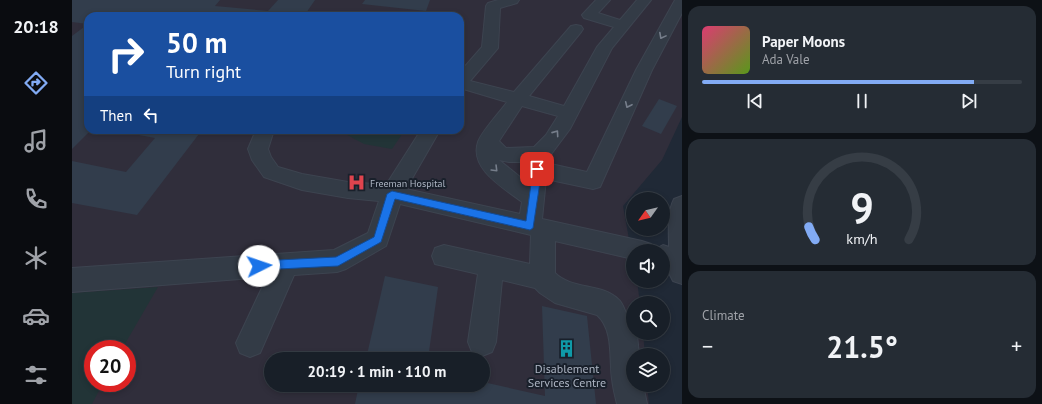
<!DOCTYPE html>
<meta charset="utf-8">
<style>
:root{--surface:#181f28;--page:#252c34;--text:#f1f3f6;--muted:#9fa2a8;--line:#363d45;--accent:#82abf4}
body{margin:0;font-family:"PT Sans",sans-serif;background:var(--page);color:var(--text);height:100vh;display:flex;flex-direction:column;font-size:15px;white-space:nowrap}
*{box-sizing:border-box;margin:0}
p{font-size:13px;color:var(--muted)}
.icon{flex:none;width:22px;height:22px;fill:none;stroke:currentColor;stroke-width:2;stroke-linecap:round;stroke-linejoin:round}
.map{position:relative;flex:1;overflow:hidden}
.sheet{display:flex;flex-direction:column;gap:6px;padding:6px;background:#0d1116;width:360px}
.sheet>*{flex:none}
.guide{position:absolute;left:12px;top:12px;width:380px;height:122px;border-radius:12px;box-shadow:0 2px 6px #0003,0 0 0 1px var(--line);background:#1a4fa0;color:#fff;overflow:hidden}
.needle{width:26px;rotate:236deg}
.controls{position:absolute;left:554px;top:192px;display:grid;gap:8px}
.controls a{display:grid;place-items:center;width:44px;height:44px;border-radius:50%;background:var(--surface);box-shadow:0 2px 6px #0003,0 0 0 1px var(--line);font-size:20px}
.speed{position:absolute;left:12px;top:340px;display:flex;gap:8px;font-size:20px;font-weight:700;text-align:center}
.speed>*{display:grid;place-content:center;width:52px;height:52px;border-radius:50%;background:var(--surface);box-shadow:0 2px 6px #0003,0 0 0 1px var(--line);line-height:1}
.speed .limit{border:6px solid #d22;background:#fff;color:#111}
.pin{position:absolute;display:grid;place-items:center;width:34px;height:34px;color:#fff;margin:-17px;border-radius:8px;box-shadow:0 2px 6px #0006}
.me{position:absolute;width:44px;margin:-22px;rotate:86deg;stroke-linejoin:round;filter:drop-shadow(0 0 3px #0008)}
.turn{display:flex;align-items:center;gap:14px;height:84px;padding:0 16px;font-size:18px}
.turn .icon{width:52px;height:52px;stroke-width:2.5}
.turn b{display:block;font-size:28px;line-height:34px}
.then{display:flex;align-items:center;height:38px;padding:0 16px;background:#0003;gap:8px;font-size:15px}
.big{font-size:30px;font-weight:700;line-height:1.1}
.sheet .widget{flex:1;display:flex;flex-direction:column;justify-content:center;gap:6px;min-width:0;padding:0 14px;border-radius:12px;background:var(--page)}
.sheet .dial{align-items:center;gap:0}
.dial svg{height:104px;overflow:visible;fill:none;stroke:var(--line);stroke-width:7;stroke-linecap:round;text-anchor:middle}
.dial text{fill:var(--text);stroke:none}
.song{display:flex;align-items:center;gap:12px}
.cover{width:48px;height:48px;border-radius:6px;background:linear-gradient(135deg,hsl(340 70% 55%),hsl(90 70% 35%))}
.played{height:4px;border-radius:2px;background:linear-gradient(90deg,var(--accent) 85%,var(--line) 85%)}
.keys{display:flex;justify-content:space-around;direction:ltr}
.heat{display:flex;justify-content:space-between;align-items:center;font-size:22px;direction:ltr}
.trip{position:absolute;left:192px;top:352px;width:226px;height:40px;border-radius:20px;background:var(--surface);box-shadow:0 2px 6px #0003,0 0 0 1px var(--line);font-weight:700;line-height:40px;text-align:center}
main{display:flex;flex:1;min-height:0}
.tab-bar{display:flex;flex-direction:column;width:72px;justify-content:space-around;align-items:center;background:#0a0c10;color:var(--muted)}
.tab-bar .icon{width:28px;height:28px}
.tab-bar .current{color:var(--accent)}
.tab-bar b{font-size:18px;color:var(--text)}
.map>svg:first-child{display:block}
.medical{fill:#302e3b;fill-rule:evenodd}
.green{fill:#223437}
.building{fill:#323d4c}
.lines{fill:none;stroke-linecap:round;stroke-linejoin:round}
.minor-casing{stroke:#3d4450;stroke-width:2}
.minor{fill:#333b46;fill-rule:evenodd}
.oneway{stroke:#767e8b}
.route{fill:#1a73e8;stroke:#114b97}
.labels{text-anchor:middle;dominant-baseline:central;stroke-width:4;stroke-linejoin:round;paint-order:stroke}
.poi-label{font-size:10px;fill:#adb5c3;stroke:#19202b;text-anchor:start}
.near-poi-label{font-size:12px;fill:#adb5c3;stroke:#19202b}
</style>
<main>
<nav class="tab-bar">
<b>20:18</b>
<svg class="icon current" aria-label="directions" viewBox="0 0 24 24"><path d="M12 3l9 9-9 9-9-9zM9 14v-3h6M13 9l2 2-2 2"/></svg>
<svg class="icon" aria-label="music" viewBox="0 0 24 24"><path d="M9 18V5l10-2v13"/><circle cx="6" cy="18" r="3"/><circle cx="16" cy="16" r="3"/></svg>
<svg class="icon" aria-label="phone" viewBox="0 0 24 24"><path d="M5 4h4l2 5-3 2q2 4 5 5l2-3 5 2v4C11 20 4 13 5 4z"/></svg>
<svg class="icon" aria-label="climate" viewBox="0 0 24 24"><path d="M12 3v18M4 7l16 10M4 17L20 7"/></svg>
<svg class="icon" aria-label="car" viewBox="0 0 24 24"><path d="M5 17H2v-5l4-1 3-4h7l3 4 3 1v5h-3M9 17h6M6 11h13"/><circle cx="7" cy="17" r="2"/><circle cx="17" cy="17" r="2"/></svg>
<svg class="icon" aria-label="filters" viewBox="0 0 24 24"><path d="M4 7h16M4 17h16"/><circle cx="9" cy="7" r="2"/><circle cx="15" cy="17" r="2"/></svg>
</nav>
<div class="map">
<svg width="610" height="404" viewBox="0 0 610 404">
<rect width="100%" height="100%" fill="#202936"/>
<path class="medical" d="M0,0H610V117L590,160L551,206L561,261V281H565L568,303H561V333H571L573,355H561V385H575L577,404H0ZM16,16H388V130H16ZM21,349H55V383H21ZM199,359H411V385H199Z"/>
<g class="green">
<path d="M266,130H333L320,149L292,144Z"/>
<path d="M86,287L50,349H21V383H31L20,404H0V293Z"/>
</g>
<g class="building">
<path d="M0,0H148L143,6L196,11L206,0H243L232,16H16V24L0,22Z"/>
<path d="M293,0H358L354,11L290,4Z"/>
<path d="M16,24V130H19L0,149V36Z"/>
<path d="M587,99L605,106L589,134L570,126Z"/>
<path d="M40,130H130L65,215L0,203V161L54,172L83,138Z"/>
<path d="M142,130H176L172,135Z"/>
<path d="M313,276L366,287L356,359H294Z"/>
<path d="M470,306L515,316L524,404H283L287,385H411V382L473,396Z"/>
</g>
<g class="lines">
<defs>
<path id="minor" d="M426,0H447L445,3L428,8L426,48L398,81L442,92L499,26L504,25L509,26L511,29L509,32L457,96L492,106L525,47L542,27L512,18L510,15L524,0H538L526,13L548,20L565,0H579L540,48L498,129L480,153L473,158L455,162H437L427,160L453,181L455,169L458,164L465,161L515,172L564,70L603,0H610V13L580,70L528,187L521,189L474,179L470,219L570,241L579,244L582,250L591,245L597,247C597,231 595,213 602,199L610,196V284L601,281L597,273V268L591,267V251H561V259L483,241V273C500,290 530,283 546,299C550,302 552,308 554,313C558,320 561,325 561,333H564L565,335L567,355H561V385H571L575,404H545C543,396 541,388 540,379C537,358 542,330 525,315L483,303L468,293L463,288L430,280L424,342L420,352L410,356L400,352L396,342L406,274L363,264L360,256L363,248L372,245L458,264L459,235L328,204L314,246L274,269L265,272L222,275L188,353L178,357L168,353L164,343L195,277L0,292V268L262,250L296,233L307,201L276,198L230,190L192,177L180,160L176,149L184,130H202L196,149L199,157L206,167L230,174L276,182L314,185L349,130H368L334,189L448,214L450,202C432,188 397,169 406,142C410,131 428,112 435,102L388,88V72L410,47L414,6L416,3ZM450,106L486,116L474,135L462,147L434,148L427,141Z"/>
</defs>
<use href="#minor" class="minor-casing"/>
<use href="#minor" class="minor"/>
</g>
<defs><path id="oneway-chevron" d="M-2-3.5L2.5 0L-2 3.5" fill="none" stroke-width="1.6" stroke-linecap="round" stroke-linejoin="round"/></defs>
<g class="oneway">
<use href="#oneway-chevron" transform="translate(590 36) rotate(118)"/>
<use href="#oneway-chevron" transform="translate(556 105) rotate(115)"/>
<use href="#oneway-chevron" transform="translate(484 133) rotate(-55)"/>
<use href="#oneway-chevron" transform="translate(423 169) rotate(45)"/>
</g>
<path class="route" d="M465,165L470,169L461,228L458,230L323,199L309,242L266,266L187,270L183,269L182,266L183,263L187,261L264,257L302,237L315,194L320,191L454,221L461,169Z"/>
<defs>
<symbol id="hospital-bare" viewBox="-9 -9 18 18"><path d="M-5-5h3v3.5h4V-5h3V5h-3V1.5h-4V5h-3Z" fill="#e0444e" stroke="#19202b" stroke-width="2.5" paint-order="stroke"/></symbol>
<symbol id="building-bare" viewBox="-9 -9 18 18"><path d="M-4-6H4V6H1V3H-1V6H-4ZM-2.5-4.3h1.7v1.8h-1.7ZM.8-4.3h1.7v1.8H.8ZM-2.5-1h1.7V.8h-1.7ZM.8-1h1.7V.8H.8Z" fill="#0f9aa8" stroke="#19202b" stroke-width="2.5" paint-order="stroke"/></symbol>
</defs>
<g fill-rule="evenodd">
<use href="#hospital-bare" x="272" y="170" width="25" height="25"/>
<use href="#building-bare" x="482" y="336" width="25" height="25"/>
</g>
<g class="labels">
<g class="poi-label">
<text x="298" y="183">Freeman Hospital</text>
</g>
<g class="near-poi-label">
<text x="495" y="368">Disablement<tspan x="495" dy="14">Services Centre</tspan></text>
</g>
</g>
</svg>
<div class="controls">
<a><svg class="needle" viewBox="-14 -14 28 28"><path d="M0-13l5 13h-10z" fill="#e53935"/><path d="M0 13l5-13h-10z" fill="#9fa2a8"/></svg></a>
<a><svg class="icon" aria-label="sound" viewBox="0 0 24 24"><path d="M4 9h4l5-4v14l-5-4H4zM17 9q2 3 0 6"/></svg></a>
<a><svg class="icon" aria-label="search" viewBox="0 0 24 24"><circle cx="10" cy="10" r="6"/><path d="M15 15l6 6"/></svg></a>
<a><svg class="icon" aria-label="layers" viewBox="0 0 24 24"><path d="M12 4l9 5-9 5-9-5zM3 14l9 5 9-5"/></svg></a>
</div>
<div class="speed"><div class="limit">20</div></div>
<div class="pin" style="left:465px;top:169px;background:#d93025"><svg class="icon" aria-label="arrive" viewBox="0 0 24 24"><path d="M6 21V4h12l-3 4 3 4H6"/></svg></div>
<svg class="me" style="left:187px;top:266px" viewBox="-20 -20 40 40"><circle r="19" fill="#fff"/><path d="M0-13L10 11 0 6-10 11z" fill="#1a73e8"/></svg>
<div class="trip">20:19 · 1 min · 110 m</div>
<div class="guide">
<div class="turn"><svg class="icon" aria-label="right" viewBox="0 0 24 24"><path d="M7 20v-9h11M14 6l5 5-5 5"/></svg><div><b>50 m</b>Turn right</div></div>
<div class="then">Then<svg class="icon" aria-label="left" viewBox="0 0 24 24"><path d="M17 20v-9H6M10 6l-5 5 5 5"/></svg></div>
</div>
</div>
<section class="sheet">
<div class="widget">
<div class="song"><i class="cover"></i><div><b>Paper Moons</b><p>Ada Vale</p></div></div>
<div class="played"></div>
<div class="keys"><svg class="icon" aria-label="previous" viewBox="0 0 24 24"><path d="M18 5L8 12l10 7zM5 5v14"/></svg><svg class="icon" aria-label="pause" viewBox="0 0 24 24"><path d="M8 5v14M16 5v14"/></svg><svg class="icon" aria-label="next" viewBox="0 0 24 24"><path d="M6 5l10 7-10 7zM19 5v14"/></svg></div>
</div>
<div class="widget dial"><svg viewBox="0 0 100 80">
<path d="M14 69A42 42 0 1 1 86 69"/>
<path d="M14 69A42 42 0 0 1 9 59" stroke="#82abf4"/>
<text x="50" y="56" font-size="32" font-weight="700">9</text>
<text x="50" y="72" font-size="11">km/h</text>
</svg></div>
<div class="widget"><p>Climate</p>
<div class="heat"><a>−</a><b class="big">21.5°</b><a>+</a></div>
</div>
</section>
</main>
